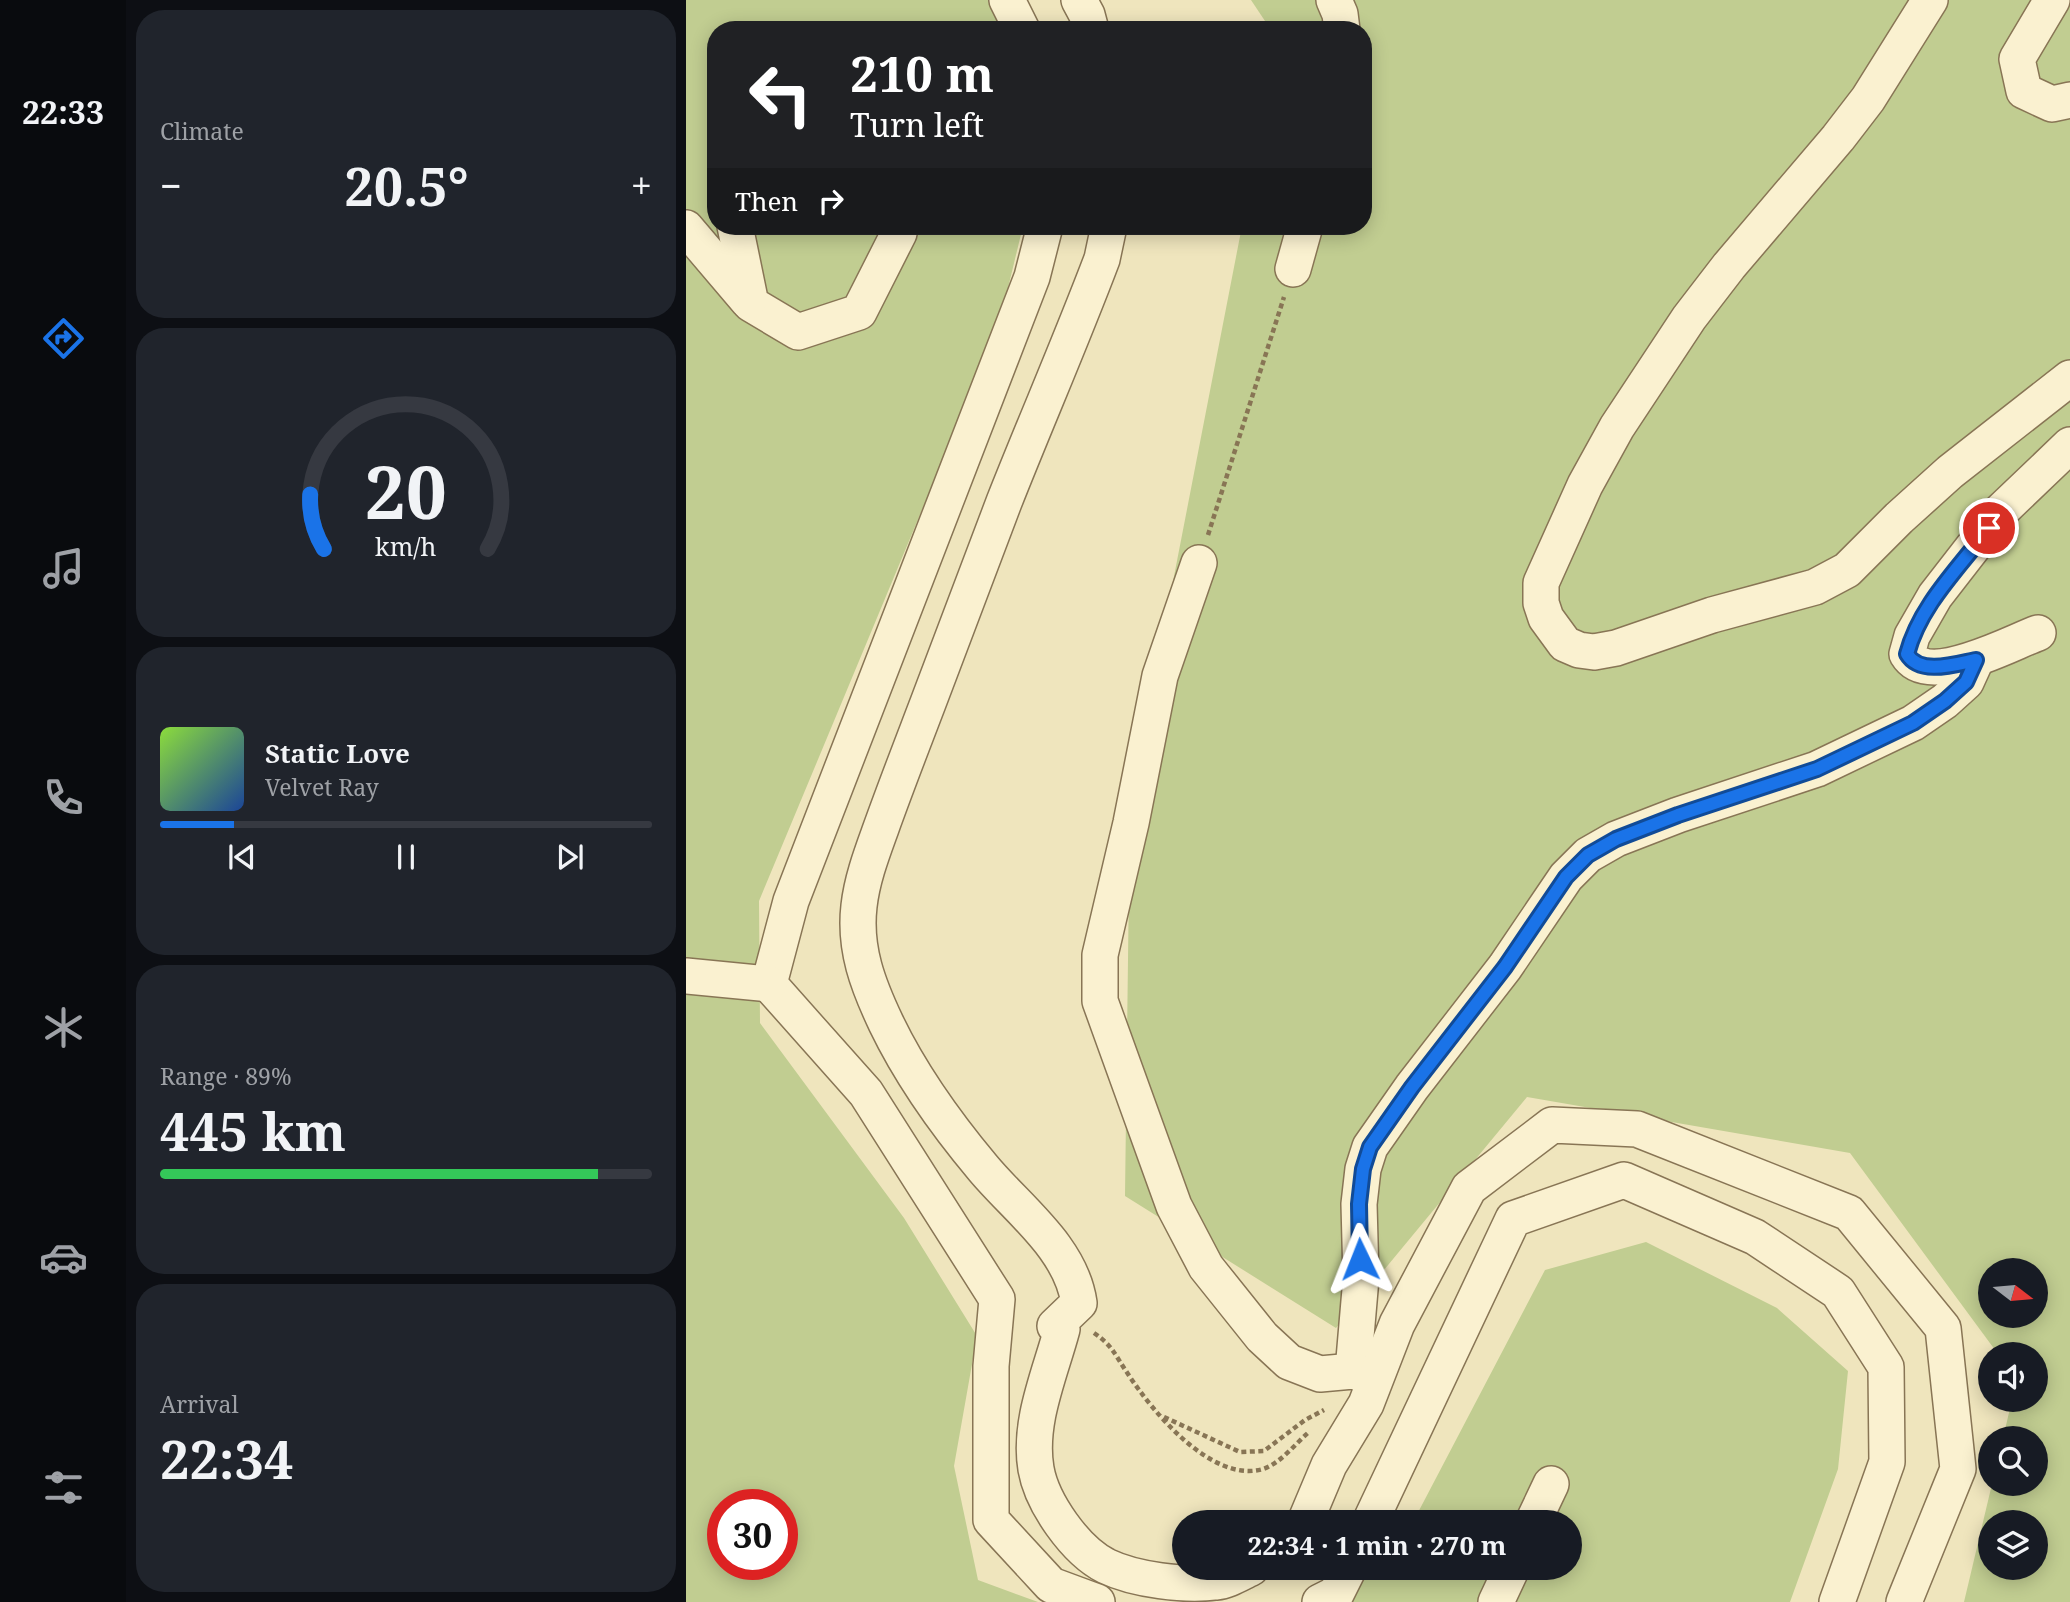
<!DOCTYPE html>
<meta charset="utf-8">
<style>
:root{--surface:#171b24;--page:#20242c;--text:#f1f3f6;--muted:#9ea1a6;--line:#363941;--accent:#1a73e8}
body{margin:0;font-family:"Noto Serif",serif;background:var(--page);color:var(--text);height:100vh;display:flex;flex-direction:column;font-size:26px;white-space:nowrap}
*{box-sizing:border-box;margin:0}
p{font-size:23px;color:var(--muted)}
.icon{flex:none;width:38px;height:38px;fill:none;stroke:currentColor;stroke-width:2;stroke-linecap:round;stroke-linejoin:round}
.map{position:relative;flex:1;overflow:hidden}
.side{display:flex;flex-direction:column;gap:10px;padding:10px;background:#0d0f14;width:560px}
.side>*{flex:none}
.guide{position:absolute;left:21px;top:21px;width:665px;height:214px;border-radius:28px;box-shadow:0 4px 18px #0003;background:#202124;color:#fff;overflow:hidden}
.needle{width:46px;rotate:106deg}
.tools{position:absolute;left:1292px;top:1258px;display:grid;gap:14px}
.tools a{display:grid;place-items:center;width:70px;height:70px;border-radius:50%;background:var(--surface);box-shadow:0 4px 18px #0003;font-size:35px}
.speed{position:absolute;left:21px;top:1489px;display:flex;gap:14px;font-size:35px;font-weight:700;text-align:center}
.speed>*{display:grid;place-content:center;width:91px;height:91px;border-radius:50%;background:var(--surface);box-shadow:0 4px 18px #0003;line-height:1}
.speed .limit{border:10px solid #d22;background:#fff;color:#111}
.pin{position:absolute;display:grid;place-items:center;width:60px;height:60px;color:#fff;margin:-30px;border:4px solid #fff;border-radius:50%;box-shadow:0 2px 7px #0007}
.me{position:absolute;width:77px;margin:-38px;rotate:358deg;stroke-linejoin:round;filter:drop-shadow(0 0 5px #0008)}
.turn{display:flex;align-items:center;gap:24px;height:147px;padding:0 28px;font-size:32px}
.turn .icon{width:91px;height:91px;stroke-width:2.5}
.turn b{display:block;font-size:49px;line-height:60px}
.then{display:flex;align-items:center;height:66px;padding:0 28px;background:#0003;gap:14px;font-size:26px}
.big{font-size:52px;font-weight:700;line-height:1.1}
.side .tile{flex:1;display:flex;flex-direction:column;justify-content:center;gap:10px;min-width:0;padding:0 24px;border-radius:28px;background:var(--page)}
.side .dial{align-items:center;gap:0}
.dial svg{height:182px;overflow:visible;fill:none;stroke:var(--line);stroke-width:7;stroke-linecap:round;text-anchor:middle}
.dial text{fill:var(--text);stroke:none}
.song{display:flex;align-items:center;gap:21px}
.cover{width:84px;height:84px;border-radius:10px;background:linear-gradient(135deg,hsl(90 70% 55%),hsl(220 70% 35%))}
.played{height:7px;border-radius:4px;background:linear-gradient(90deg,var(--accent) 15%,var(--line) 15%)}
.keys{display:flex;justify-content:space-around;direction:ltr}
.heat{display:flex;justify-content:space-between;align-items:center;font-size:38px;direction:ltr}
.charge{height:10px;border-radius:5px;background:linear-gradient(90deg,#34c759 89%,var(--line) 0)}
.trip{position:absolute;left:486px;top:1510px;width:410px;height:70px;border-radius:35px;background:var(--surface);box-shadow:0 4px 18px #0003;font-weight:700;line-height:70px;text-align:center}
main{display:flex;flex:1;min-height:0}
.menu{display:flex;flex-direction:column;width:126px;justify-content:space-around;align-items:center;background:#090b0e;color:var(--muted)}
.menu .icon{width:49px;height:49px}
.menu .selected{color:var(--accent)}
.menu b{font-size:32px;color:var(--text)}
.map>svg:first-child{display:block}
.green{fill:#c1cd91;fill-rule:evenodd}
.lines{fill:none;stroke-linecap:round;stroke-linejoin:round}
.street-casing{stroke:#887555;stroke-width:38}
.path{stroke:#887555;stroke-width:4.5;stroke-dasharray:5 3.5;stroke-linecap:butt}
.street{stroke:#faf1d0;stroke-width:35}
.route-casing{stroke:#114b97;stroke-width:18}
.route{stroke:#1a73e8;stroke-width:12}
</style>
<main>
<nav class="menu">
<b>22:33</b>
<svg class="icon selected" aria-label="directions" viewBox="0 0 24 24"><path d="M12 3l9 9-9 9-9-9zM9 14v-3h6M13 9l2 2-2 2"/></svg>
<svg class="icon" aria-label="music" viewBox="0 0 24 24"><path d="M9 18V5l10-2v13"/><circle cx="6" cy="18" r="3"/><circle cx="16" cy="16" r="3"/></svg>
<svg class="icon" aria-label="phone" viewBox="0 0 24 24"><path d="M5 4h4l2 5-3 2q2 4 5 5l2-3 5 2v4C11 20 4 13 5 4z"/></svg>
<svg class="icon" aria-label="climate" viewBox="0 0 24 24"><path d="M12 3v18M4 7l16 10M4 17L20 7"/></svg>
<svg class="icon" aria-label="car" viewBox="0 0 24 24"><path d="M5 17H2v-5l4-1 3-4h7l3 4 3 1v5h-3M9 17h6M6 11h13"/><circle cx="7" cy="17" r="2"/><circle cx="17" cy="17" r="2"/></svg>
<svg class="icon" aria-label="filters" viewBox="0 0 24 24"><path d="M4 7h16M4 17h16"/><circle cx="9" cy="7" r="2"/><circle cx="15" cy="17" r="2"/></svg>
</nav>
<section class="side">
<div class="tile"><p>Climate</p>
<div class="heat"><a>−</a><b class="big">20.5°</b><a>+</a></div>
</div>
<div class="tile dial"><svg viewBox="0 0 100 80">
<path d="M14 69A42 42 0 1 1 86 69"/>
<path d="M14 69A42 42 0 0 1 8 45" stroke="#1a73e8"/>
<text x="50" y="56" font-size="32" font-weight="700">20</text>
<text x="50" y="72" font-size="11">km/h</text>
</svg></div>
<div class="tile">
<div class="song"><i class="cover"></i><div><b>Static Love</b><p>Velvet Ray</p></div></div>
<div class="played"></div>
<div class="keys"><svg class="icon" aria-label="previous" viewBox="0 0 24 24"><path d="M18 5L8 12l10 7zM5 5v14"/></svg><svg class="icon" aria-label="pause" viewBox="0 0 24 24"><path d="M8 5v14M16 5v14"/></svg><svg class="icon" aria-label="next" viewBox="0 0 24 24"><path d="M6 5l10 7-10 7zM19 5v14"/></svg></div>
</div>
<div class="tile"><p>Range · 89%</p><b class="big">445 km</b><div class="charge"></div></div>
<div class="tile"><p>Arrival</p><b class="big">22:34</b></div>
</section>
<div class="map">
<svg width="1384" height="1602" viewBox="0 0 1384 1602">
<rect width="100%" height="100%" fill="#efe5bd"/>
<g class="green">
<path d="M0,0H329L343,30H30V226H337L313,325L73,901L74,1023L218,1218L291,1336L268,1466L292,1580L352,1602H0ZM37,1505H96V1564H37Z"/>
<path d="M565,0H1384V1602H1278L1306,1484H1349V1438H1317L1326,1400H1349V1354H1312L1164,1153L841,1097L650,1328L439,1196L444,803L556,226H677V30H585ZM1304,1270H1349V1316H1304ZM1304,1522H1349V1568H1304Z"/>
<path d="M960,1242L1091,1308L1162,1371L1152,1469L1104,1602H655L687,1568H884V1522H727L859,1270Z"/>
</g>
<g class="lines">
<defs>
<g id="street">
<path d="M321,0L336,30"/>
<path d="M393,0L401,15L405,30"/>
<path d="M648,0L654,14L656,30"/>
<path d="M1244,0L1182,99L1152,138L1043,266L1003,318L931,427L899,485L855,583V603L860,618L879,644L893,650L908,652L930,648L1026,615L1129,587L1161,570L1213,518L1264,472L1384,378"/>
<path d="M1366,0L1331,59L1338,91L1366,104L1384,100"/>
<path d="M49,226L65,304L112,332L173,312L213,233L214,226"/>
<path d="M359,226L346,277L105,901L83,984L180,1093L311,1299L305,1366V1520L365,1585L411,1602"/>
<path d="M423,226L416,259C385,341 350,421 318,502C292,569 267,636 242,703C226,745 210,786 195,828C186,853 176,879 173,906C168,949 182,985 200,1023C224,1073 261,1125 297,1168C331,1209 385,1247 393,1303L369,1326L376,1329C364,1374 342,1422 350,1469C356,1503 389,1550 420,1566C449,1580 499,1586 530,1582C542,1581 554,1573 565,1568"/>
<path d="M0,228L62,301"/>
<path d="M607,269L619,226"/>
<path d="M513,563L474,676L445,823L414,955V1001L488,1206L520,1267L576,1337L603,1362L634,1374L667,1371L689,1378"/>
<path d="M1352,633C1324,643 1242,689 1221,654L1226,636L1249,596L1315,511L1384,445"/>
<path d="M0,976L83,984"/>
<path d="M667,1371L675,1278L673,1204L677,1169L684,1147L726,1087L819,967L880,877L902,855L930,839L992,815L1131,769L1227,723L1259,701L1280,682L1290,660"/>
<path d="M619,1522L643,1465L680,1404L711,1324L783,1188L866,1125L951,1129L1163,1213L1257,1328L1272,1469L1218,1602"/>
<path d="M684,1522L827,1219L938,1180L1069,1237L1152,1292L1200,1367L1201,1462L1151,1602"/>
<path d="M847,1522L865,1484"/>
<path d="M634,1602L650,1594L663,1568"/>
<path d="M810,1602L826,1568"/>
</g>
</defs>
<use href="#street" class="street-casing"/>
<g class="path">
<path d="M522,535L598,297"/>
<path d="M408,1333C427,1346 429,1355 442,1374C466,1411 526,1484 577,1469C595,1463 609,1444 623,1432"/>
<path d="M478,1417L554,1452L578,1451L619,1420L638,1410"/>
</g>
<use href="#street" class="street"/>
</g>
<g class="lines">
<defs>
<path id="route" d="M674,1259L673,1204L677,1169L684,1147L726,1087L819,967L880,877L902,855L930,839L992,815L1131,769L1227,723L1259,701L1280,682L1290,660C1270,664 1234,676 1221,654C1234,605 1273,568 1303,528"/>
</defs>
<use href="#route" class="route-casing"/>
<use href="#route" class="route"/>
</g>
</svg>
<div class="tools">
<a><svg class="needle" viewBox="-14 -14 28 28"><path d="M0-13l5 13h-10z" fill="#e53935"/><path d="M0 13l5-13h-10z" fill="#9ea1a6"/></svg></a>
<a><svg class="icon" aria-label="sound" viewBox="0 0 24 24"><path d="M4 9h4l5-4v14l-5-4H4zM17 9q2 3 0 6"/></svg></a>
<a><svg class="icon" aria-label="search" viewBox="0 0 24 24"><circle cx="10" cy="10" r="6"/><path d="M15 15l6 6"/></svg></a>
<a><svg class="icon" aria-label="layers" viewBox="0 0 24 24"><path d="M12 4l9 5-9 5-9-5zM3 14l9 5 9-5"/></svg></a>
</div>
<div class="speed"><div class="limit">30</div></div>
<div class="pin" style="left:1303px;top:528px;background:#d93025"><svg class="icon" aria-label="arrive" viewBox="0 0 24 24"><path d="M6 21V4h12l-3 4 3 4H6"/></svg></div>
<svg class="me" style="left:674px;top:1259px" viewBox="-20 -20 40 40"><path d="M0-17L14 15 0 8-14 15z" fill="#1a73e8" stroke="#fff" stroke-width="4"/></svg>
<div class="trip">22:34 · 1 min · 270 m</div>
<div class="guide">
<div class="turn"><svg class="icon" aria-label="left" viewBox="0 0 24 24"><path d="M17 20v-9H6M10 6l-5 5 5 5"/></svg><div><b>210 m</b>Turn left</div></div>
<div class="then">Then<svg class="icon" aria-label="right" viewBox="0 0 24 24"><path d="M7 20v-9h11M14 6l5 5-5 5"/></svg></div>
</div>
</div>
</main>
